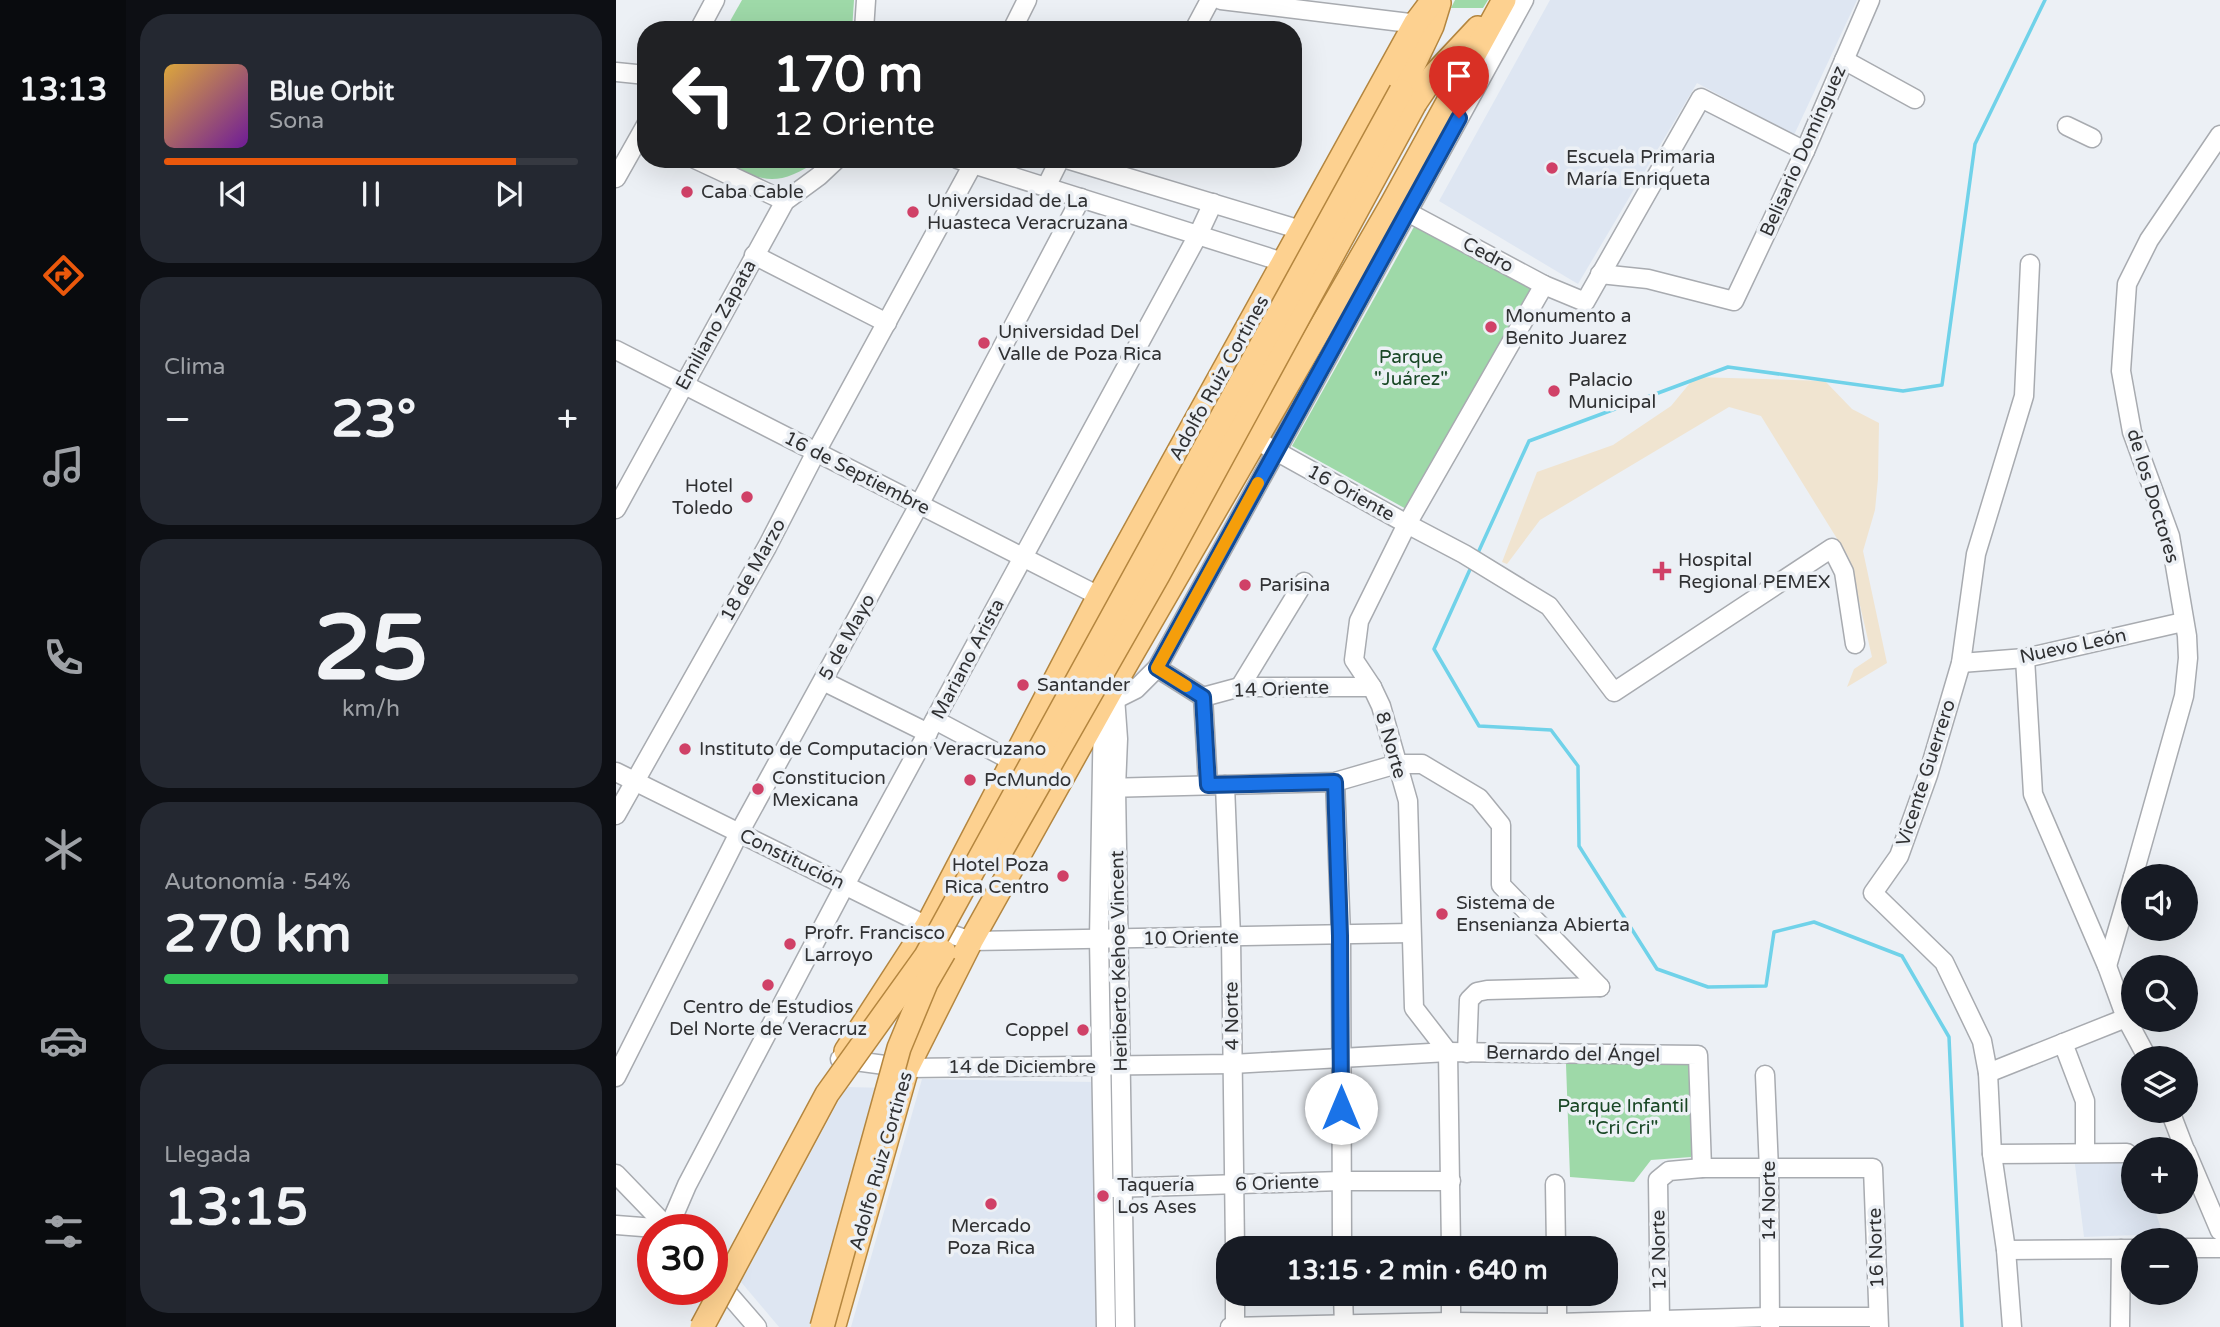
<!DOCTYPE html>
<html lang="es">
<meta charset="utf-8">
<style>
:root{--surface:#171b24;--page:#242831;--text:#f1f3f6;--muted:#9ea1a6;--line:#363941;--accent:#ea580c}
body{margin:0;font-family:"Varela Round",sans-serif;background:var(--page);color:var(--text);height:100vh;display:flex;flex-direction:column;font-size:26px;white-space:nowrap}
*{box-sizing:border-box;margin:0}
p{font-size:23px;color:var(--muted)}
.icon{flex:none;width:38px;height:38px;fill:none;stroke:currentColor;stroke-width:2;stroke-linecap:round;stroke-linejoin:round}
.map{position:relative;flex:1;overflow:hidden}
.panel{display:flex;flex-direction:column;gap:14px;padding:14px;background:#0d0f14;width:490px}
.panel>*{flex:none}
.hud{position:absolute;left:21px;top:21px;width:665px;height:147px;border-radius:28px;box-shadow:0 7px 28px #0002;background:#202124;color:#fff;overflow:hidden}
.fabs{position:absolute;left:1505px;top:864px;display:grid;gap:14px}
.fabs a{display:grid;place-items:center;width:77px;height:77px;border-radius:50%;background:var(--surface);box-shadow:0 7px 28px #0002;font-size:35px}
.speed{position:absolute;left:21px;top:1214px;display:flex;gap:14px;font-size:35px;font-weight:700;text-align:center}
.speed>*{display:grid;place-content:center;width:91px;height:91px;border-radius:50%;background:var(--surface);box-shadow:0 7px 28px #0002;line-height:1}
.speed .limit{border:10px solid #d22;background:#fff;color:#111}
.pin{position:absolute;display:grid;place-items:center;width:60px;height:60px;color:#fff;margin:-72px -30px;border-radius:50% 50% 50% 0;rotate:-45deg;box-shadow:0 0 7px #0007}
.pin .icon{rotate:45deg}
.me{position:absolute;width:77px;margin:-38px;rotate:0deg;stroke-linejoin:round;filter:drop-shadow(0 0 5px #0008)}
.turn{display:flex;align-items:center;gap:24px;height:147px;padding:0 21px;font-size:32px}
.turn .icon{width:91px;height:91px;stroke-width:2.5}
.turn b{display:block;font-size:49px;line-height:60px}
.big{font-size:52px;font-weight:800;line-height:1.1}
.panel .tile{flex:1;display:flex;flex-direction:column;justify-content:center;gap:10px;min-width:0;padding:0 24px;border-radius:28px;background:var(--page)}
.panel .dial{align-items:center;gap:0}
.dial b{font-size:91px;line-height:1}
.song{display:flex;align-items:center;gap:21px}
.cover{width:84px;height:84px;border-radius:10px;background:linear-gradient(135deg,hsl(40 70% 55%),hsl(280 70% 35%))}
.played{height:7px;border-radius:4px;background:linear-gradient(90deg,var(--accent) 85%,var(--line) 85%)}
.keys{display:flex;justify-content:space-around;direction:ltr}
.heat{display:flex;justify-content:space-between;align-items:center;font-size:38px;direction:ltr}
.charge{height:10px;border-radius:5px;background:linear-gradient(90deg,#34c759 54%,var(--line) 0)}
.trip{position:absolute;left:600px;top:1236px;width:402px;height:70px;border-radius:28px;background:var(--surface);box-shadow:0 7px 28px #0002;font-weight:800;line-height:70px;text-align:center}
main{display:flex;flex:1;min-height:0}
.dock{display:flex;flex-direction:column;width:126px;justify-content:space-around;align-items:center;background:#090b0e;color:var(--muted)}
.dock .icon{width:49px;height:49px}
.dock .selected{color:var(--accent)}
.dock b{font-size:32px;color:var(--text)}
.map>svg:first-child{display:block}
.built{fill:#dee6f2}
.medical{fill:#f0e4d0}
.green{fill:#9ed9a8}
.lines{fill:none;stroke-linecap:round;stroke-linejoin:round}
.stream{stroke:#70d2e9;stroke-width:3.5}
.minor-casing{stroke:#a8abb0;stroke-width:21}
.major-casing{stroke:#b4863f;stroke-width:26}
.minor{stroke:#fff;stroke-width:18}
.major{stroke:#fdd190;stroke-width:23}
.major-bridge-casing{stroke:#b4863f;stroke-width:26;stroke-linecap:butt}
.major-bridge{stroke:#fdd190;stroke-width:23}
.route-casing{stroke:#114b97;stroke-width:18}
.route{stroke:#1a73e8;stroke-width:12}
.slow{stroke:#f59e0b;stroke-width:12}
.poi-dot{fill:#d04167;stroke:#ecf0f5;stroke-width:2.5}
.labels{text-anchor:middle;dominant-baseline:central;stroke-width:7;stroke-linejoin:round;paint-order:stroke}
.street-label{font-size:19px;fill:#303133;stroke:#ecf0f5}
.poi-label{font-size:19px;fill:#303133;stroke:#ecf0f5;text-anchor:start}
.park-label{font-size:19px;fill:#194725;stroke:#ecf0f5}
</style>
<main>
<nav class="dock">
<b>13:13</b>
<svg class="icon selected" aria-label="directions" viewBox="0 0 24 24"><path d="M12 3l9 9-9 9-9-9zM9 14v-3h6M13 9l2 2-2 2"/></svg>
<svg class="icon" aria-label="music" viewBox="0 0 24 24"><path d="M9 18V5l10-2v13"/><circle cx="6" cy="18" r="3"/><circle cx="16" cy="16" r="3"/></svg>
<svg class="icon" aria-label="phone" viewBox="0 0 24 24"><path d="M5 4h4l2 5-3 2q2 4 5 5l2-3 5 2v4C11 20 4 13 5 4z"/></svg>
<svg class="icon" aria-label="climate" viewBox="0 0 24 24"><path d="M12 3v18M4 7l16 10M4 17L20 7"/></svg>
<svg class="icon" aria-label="car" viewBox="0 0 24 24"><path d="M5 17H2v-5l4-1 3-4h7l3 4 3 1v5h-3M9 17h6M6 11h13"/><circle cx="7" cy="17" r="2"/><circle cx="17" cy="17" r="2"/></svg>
<svg class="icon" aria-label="filters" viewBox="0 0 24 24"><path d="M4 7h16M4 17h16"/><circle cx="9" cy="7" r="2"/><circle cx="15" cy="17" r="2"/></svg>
</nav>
<section class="panel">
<div class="tile">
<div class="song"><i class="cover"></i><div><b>Blue Orbit</b><p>Sona</p></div></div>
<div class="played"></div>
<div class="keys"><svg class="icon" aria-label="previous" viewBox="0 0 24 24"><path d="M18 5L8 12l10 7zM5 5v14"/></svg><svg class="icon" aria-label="pause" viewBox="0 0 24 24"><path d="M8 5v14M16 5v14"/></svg><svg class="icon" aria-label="next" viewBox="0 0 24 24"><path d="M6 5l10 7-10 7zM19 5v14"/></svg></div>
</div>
<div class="tile"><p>Clima</p>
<div class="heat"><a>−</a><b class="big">23°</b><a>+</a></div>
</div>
<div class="tile dial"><b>25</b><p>km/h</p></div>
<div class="tile"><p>Autonomía · 54%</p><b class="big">270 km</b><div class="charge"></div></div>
<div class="tile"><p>Llegada</p><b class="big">13:15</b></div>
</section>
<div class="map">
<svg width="1604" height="1327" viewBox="0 0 1604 1327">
<rect width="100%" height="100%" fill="#ecf0f5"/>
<g class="built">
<path d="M934,0H1241L1178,135L1081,83L962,284L823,201Z"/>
<path d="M306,1079L479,1082L481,1327H235Z"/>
<path d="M230,1087L273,1088L204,1327H163L125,1282Z"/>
<path d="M1517,1156V1202H1536L1547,1234L1468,1237L1458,1157Z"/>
</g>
<path class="medical" d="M1079,377L1209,381L1236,409L1263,423L1262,479L1259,510L1247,551L1271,663L1231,687L1238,669L1256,657L1233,558L1145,416L1113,407L924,520L891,564L886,562L921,472L997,445L1055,406Z"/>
<g class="green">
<path d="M126,0H238L236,30H109Z"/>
<path d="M839,0H872L867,8H835Z"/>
<path d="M99,159H205C158,190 147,181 99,159Z"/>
<path d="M799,225L915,289L792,510L676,446Z"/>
<path d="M1075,1063V1157L1035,1160L1018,1182L954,1177L950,1064Z"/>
</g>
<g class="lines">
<g class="stream">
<path d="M861,555L913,441L1112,367L1287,391L1326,385L1359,144L1429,0"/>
<path d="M856,565L818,649L863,726L935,730L962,766L963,846L1041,969L1092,987L1150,986L1158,932L1198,922L1286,956L1333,1037L1346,1327"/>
</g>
<defs>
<g id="minor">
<path d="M605,0L810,25"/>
<path d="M83,30L99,0"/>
<path d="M248,30L250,0"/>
<path d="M396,30L411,0"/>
<path d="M578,30L594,0"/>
<path d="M1228,60L1299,99"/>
<path d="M0,72L30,75"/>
<path d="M1451,126L1476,138"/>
<path d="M79,159L169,201"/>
<path d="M341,159L667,262"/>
<path d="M450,159L685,230"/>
<path d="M0,178L30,125"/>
<path d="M430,187L444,159"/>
<path d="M782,207L928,285L969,302L1085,98L1189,151"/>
<path d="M138,255L271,323"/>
<path d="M984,274L1032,279L1118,301L1189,151L1254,0"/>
<path d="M0,350L483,596L485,607"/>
<path d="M631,435L791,524L848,554L933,606L998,692L1216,548L1228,572L1239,644"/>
<path d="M0,509L169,201L203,176L221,159"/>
<path d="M1409,658L1417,794L1491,966L1510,1018L1532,1059"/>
<path d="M1345,663L1409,658L1567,622"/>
<path d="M541,668L587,697L624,687H756"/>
<path d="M207,681L312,733"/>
<path d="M498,683L502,739L500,788L509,1327"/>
<path d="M624,687L688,582"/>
<path d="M587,697L592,785"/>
<path d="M490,704L520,689L541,668L908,0"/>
<path d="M487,707L483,939L490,1327"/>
<path d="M319,720L396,761"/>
<path d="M0,772L311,926L355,941L795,933"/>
<path d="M719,782L725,935L726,1248"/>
<path d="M609,785L615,937L619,1248"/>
<path d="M489,788L719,782L781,764H806L863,798L885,825V885L984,987"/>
<path d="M0,815L151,547L200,452L357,164"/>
<path d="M1517,877L1568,696L1572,658L1571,636L1554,536L1516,432L1505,371L1511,284L1533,240L1604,135"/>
<path d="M1491,966L1517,877"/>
<path d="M1447,1043L1469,1101V1152"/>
<path d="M851,1053L853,1000L861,992L871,990L984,987"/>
<path d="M224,1059L291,1068L616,1064L832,1052L1082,1055L1086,1168"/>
<path d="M1372,1073L1510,1018"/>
<path d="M1149,1075L1153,1170L1154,1327"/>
<path d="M0,1077L123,833L303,505L465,198"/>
<path d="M1554,1111L1569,1150"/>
<path d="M1570,1151L1604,1231"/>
<path d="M1376,1154L1511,1153"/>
<path d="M0,1174L54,1230"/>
<path d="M939,1184L940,1248"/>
<path d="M496,1188L725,1181H835"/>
<path d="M0,1225L52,1229L71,1185L229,885L582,235L597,203"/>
<path d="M835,1248L832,1052L798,1008L792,801L765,706L756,687L738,660L743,621L791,524L928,285"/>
<path d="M1570,1248H1604"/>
<path d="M1390,1250L1517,1249"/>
<path d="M96,1275L141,1327"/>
<path d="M619,1293V1327"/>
<path d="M727,1293L728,1327"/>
<path d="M941,1293V1327"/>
<path d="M1044,1320L1042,1180L1053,1171L1086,1168H1257L1263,1327"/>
<path d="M614,1327L835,1322L941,1323L1153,1317H1262"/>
<path d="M835,1327V1293"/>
<path d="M1396,1327L1390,1250L1376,1154L1372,1073L1366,1041L1328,962L1257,893L1283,856L1312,775L1345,663L1360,554L1408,396L1414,264"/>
<path d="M1504,1327L1505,1249"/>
</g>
<g id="major">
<path d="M785,91L816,26L823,3"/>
<path d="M799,103L818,75L862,28"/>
<path d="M230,1051L311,926L483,596L799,24L817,0"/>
<path d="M219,1322L291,1068L355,941L498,685L776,204L888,0"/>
</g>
</defs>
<use href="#minor" class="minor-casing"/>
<use href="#major" class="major-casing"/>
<use href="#minor" class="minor"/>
<use href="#major" class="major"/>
<defs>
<g id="major-bridge">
<path d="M381,858L542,575L799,103"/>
<path d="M86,1327L211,1094L310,956L785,91"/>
<path d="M206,1327L283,1048L310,983L328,952"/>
</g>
</defs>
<use href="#major-bridge" class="major-bridge-casing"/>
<use href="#major-bridge" class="major-bridge"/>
</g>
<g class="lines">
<defs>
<path id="route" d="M725,1108L724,936L719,782L592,785L587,697L541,668L843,118"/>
</defs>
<use href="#route" class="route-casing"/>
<use href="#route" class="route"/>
<path class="slow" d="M570,686L541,668L642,483"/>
</g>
<g class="poi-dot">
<circle cx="936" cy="168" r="7"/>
<circle cx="71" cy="192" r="7"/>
<circle cx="297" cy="212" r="7"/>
<circle cx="875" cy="327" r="7"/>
<circle cx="368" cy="343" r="7"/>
<circle cx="938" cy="391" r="7"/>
<circle cx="131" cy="497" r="7"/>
<path d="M1042.5 560.5h7v7h7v7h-7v7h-7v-7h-7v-7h7z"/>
<circle cx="629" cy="585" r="7"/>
<circle cx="407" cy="685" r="7"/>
<circle cx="69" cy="749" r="7"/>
<circle cx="354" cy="780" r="7"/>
<circle cx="142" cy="789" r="7"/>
<circle cx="447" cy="876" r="7"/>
<circle cx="826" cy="914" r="7"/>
<circle cx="174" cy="944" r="7"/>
<circle cx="152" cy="985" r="7"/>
<circle cx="467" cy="1030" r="7"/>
<circle cx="487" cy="1196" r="7"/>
<circle cx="375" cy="1204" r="7"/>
</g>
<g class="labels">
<g class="street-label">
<text transform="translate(1187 151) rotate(-66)">Belisario Domínguez</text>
<text transform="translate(872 255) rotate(28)">Cedro</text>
<text transform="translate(100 325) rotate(-61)">Emiliano Zapata</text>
<text transform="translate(603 378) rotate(-61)">Adolfo Ruiz Cortines</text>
<text transform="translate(241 473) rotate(27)">16 de Septiembre</text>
<text transform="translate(735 493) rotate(29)">16 Oriente</text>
<text transform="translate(1537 496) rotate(73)">de los Doctores</text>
<text transform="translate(137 570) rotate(-61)">18 de Marzo</text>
<text transform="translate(231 637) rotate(-61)">5 de Mayo</text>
<text transform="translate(1457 646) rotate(-12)">Nuevo León</text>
<text transform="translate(352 659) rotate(-62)">Mariano Arista</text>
<text transform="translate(665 689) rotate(-2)">14 Oriente</text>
<text transform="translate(775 745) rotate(74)">8 Norte</text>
<text transform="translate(1310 773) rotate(-72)">Vicente Guerrero</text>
<text transform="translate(176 859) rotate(26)">Constitución</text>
<text transform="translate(575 938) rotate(-1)">10 Oriente</text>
<text transform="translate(503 961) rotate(-91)">Heriberto Kehoe Vincent</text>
<text transform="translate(616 1016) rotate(-91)">4 Norte</text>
<text transform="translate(957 1054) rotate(1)">Bernardo del Ángel</text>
<text x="406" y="1067">14 de Diciembre</text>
<text transform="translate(265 1161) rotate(-74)">Adolfo Ruiz Cortines</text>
<text transform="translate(661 1183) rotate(-2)">6 Oriente</text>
<text transform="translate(1153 1201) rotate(-90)">14 Norte</text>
<text transform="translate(1260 1248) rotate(-92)">16 Norte</text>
<text transform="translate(1043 1250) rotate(-91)">12 Norte</text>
</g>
<g class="poi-label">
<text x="950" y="157">Escuela Primaria<tspan x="950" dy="22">María Enriqueta</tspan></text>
<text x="85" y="192">Caba Cable</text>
<text x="311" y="201">Universidad de La<tspan x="311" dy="22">Huasteca Veracruzana</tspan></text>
<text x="889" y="316">Monumento a<tspan x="889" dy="22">Benito Juarez</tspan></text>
<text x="382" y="332">Universidad Del<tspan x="382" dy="22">Valle de Poza Rica</tspan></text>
<text x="952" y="380">Palacio<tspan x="952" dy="22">Municipal</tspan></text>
<text x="117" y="486" text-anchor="end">Hotel<tspan x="117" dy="22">Toledo</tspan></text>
<text x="1062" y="560">Hospital<tspan x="1062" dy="22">Regional PEMEX</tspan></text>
<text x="643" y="585">Parisina</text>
<text x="421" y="685">Santander</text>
<text x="83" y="749">Instituto de Computacion Veracruzano</text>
<text x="156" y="778">Constitucion<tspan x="156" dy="22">Mexicana</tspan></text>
<text x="368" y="780">PcMundo</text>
<text x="433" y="865" text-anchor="end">Hotel Poza<tspan x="433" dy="22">Rica Centro</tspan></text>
<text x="840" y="903">Sistema de<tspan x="840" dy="22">Ensenianza Abierta</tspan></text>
<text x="188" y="933">Profr. Francisco<tspan x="188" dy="22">Larroyo</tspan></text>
<text x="152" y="1007" text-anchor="middle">Centro de Estudios<tspan x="152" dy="22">Del Norte de Veracruz</tspan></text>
<text x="453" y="1030" text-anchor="end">Coppel</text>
<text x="501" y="1185">Taquería<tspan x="501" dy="22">Los Ases</tspan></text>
<text x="375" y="1226" text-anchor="middle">Mercado<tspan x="375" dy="22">Poza Rica</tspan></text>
</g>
<g class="park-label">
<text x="795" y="357">Parque<tspan x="795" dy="22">"Juárez"</tspan></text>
<text x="1007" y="1106">Parque Infantil<tspan x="1007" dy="22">"Cri Cri"</tspan></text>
</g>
</g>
</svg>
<div class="fabs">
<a><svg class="icon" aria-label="sound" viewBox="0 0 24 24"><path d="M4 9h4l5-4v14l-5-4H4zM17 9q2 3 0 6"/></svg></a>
<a><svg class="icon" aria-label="search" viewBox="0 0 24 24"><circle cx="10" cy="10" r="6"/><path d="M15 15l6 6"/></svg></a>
<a><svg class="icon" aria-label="layers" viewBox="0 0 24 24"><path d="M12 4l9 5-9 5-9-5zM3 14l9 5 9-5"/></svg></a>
<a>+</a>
<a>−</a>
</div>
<div class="speed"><div class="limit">30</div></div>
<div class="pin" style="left:843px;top:118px;background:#d93025"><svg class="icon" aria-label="arrive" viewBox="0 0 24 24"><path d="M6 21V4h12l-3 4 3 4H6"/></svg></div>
<svg class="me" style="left:725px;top:1108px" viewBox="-20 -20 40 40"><circle r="19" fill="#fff"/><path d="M0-13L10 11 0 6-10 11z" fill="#1a73e8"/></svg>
<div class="trip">13:15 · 2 min · 640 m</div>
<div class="hud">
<div class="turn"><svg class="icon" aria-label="left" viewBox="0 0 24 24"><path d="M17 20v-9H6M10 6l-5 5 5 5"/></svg><div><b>170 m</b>12 Oriente</div></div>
</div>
</div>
</main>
